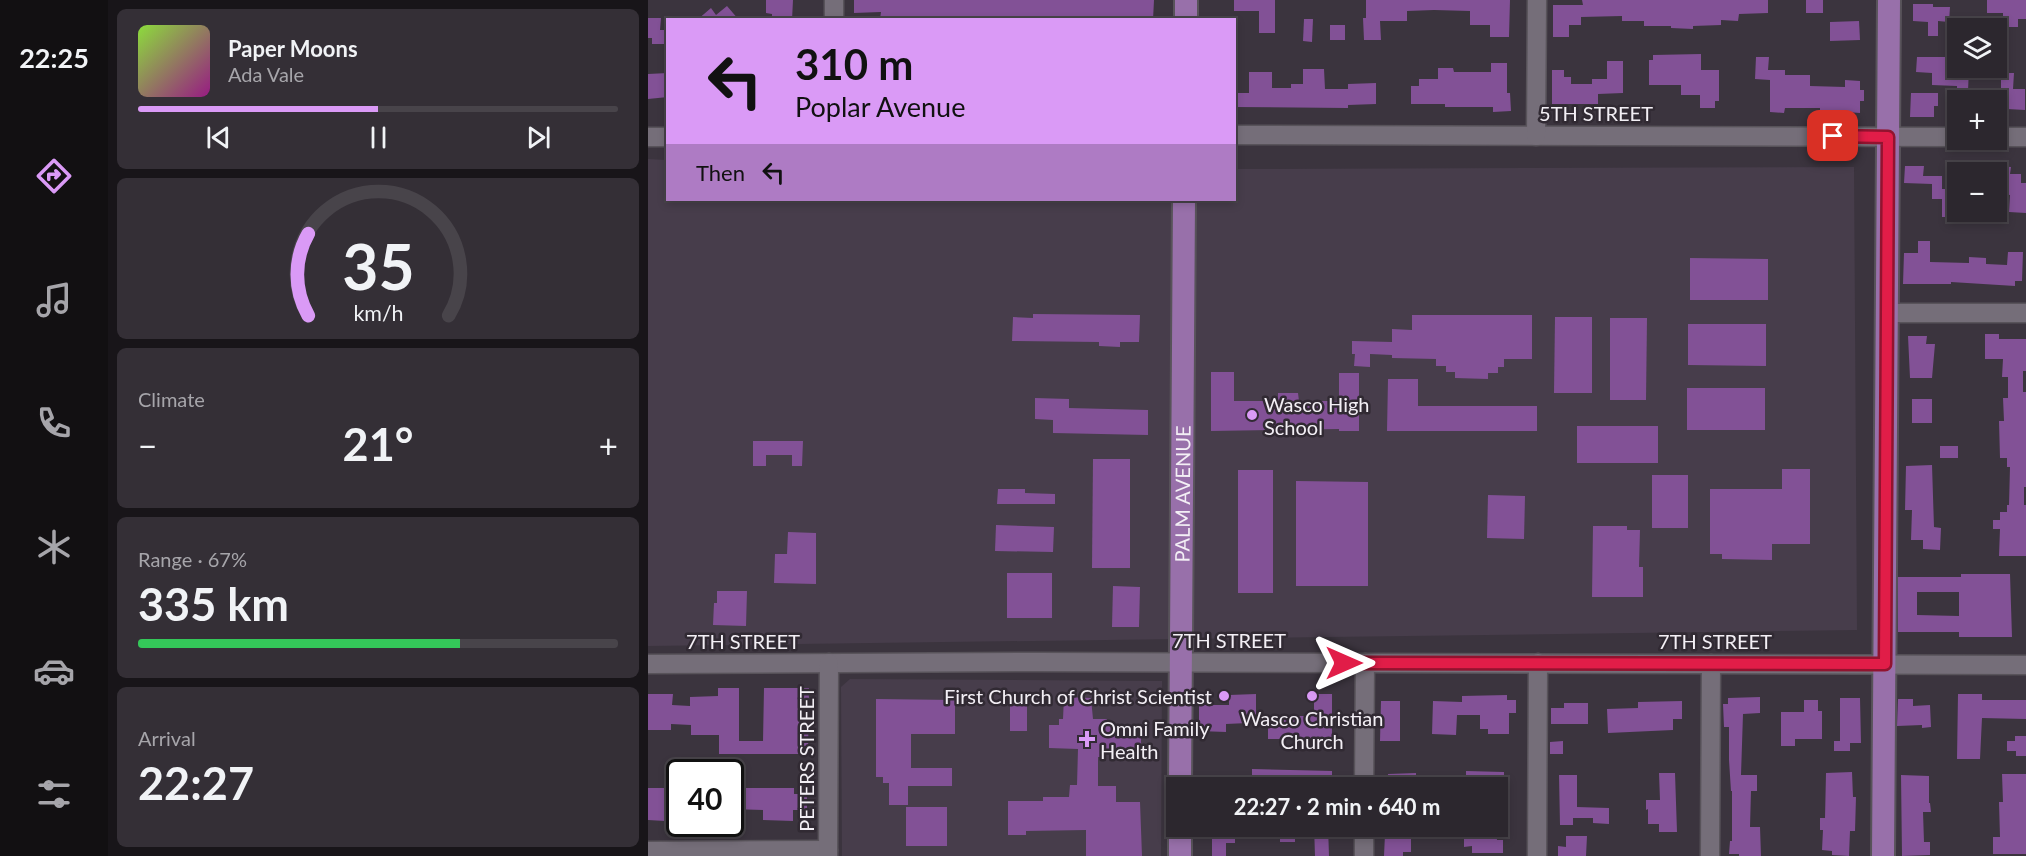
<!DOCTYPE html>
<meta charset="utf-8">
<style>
:root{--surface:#2c272e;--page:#342f36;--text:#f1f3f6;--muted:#a6a5aa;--line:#48444a;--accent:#da9af6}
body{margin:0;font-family:Lato,sans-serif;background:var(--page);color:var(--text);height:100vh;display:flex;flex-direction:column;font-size:22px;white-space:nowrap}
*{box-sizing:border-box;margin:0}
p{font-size:20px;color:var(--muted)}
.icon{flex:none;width:33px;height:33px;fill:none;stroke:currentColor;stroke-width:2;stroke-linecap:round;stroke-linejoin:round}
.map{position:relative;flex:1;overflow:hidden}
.drawer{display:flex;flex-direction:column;gap:9px;padding:9px;background:#181519;width:540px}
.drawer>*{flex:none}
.hud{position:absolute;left:18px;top:18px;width:570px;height:183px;border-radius:0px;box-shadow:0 3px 9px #0003,0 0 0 2px var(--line);background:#da9af6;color:#111;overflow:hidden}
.tools{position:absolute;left:1299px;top:18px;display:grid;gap:12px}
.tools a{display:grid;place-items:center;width:60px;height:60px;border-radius:0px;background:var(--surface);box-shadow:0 3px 9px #0003,0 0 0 2px var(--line);font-size:30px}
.speed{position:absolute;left:18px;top:759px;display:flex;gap:12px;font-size:30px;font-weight:700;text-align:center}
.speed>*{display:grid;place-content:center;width:78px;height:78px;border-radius:50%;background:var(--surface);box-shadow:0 3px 9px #0003,0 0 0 2px var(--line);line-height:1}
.speed .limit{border:3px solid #111;border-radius:9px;background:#fff;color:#111}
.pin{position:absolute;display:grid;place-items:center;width:51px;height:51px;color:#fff;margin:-26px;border-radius:12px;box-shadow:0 3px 9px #0006}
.me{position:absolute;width:66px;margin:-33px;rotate:90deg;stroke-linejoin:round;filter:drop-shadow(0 0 4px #0008)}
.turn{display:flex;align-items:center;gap:21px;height:126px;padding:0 30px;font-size:27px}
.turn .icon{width:78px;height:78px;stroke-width:2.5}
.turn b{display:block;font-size:42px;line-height:51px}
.then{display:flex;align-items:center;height:57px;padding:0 30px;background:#0003;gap:12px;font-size:22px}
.big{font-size:45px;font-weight:700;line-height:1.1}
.drawer .tile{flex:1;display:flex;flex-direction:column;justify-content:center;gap:9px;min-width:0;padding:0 21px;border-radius:9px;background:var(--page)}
.drawer .dial{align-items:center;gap:0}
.dial svg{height:156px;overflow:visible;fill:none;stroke:var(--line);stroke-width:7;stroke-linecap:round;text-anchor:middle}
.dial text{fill:var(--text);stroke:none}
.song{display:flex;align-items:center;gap:18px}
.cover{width:72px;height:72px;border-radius:9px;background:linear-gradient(135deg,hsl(90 70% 55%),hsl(310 70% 35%))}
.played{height:6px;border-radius:3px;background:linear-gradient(90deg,var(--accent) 50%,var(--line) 50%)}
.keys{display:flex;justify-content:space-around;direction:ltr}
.heat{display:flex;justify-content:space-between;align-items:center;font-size:33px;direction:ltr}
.charge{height:9px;border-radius:4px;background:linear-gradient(90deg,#34c759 67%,var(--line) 0)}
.trip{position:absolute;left:518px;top:777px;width:342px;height:60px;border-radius:0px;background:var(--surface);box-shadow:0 3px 9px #0003,0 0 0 2px var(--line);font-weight:700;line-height:60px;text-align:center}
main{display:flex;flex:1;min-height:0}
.tabs{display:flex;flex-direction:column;width:108px;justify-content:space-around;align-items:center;background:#121012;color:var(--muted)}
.tabs .icon{width:42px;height:42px}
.tabs .on{color:var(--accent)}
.tabs b{font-size:27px;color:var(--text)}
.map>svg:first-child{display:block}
.built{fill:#473d4b}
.building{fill:#825196;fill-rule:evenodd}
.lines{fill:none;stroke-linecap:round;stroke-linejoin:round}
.minor-casing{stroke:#58535a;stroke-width:21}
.major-casing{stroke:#58535a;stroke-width:26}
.minor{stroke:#756e79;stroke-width:18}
.major{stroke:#9870aa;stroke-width:22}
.route-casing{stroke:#92132f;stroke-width:15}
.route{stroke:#e11d48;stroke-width:10}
.poi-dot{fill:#da9af6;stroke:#312a33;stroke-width:2}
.labels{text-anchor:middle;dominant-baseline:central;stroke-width:5;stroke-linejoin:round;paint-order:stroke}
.street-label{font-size:20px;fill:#f3eff5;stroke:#312a33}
.poi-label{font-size:20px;fill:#f3eff5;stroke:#312a33;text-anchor:start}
</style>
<main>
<nav class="tabs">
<b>22:25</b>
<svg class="icon on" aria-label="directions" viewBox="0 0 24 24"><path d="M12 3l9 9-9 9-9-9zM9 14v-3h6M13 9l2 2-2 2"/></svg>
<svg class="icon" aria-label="music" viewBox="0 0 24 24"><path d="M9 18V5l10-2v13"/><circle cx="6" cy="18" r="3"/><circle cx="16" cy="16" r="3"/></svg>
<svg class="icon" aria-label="phone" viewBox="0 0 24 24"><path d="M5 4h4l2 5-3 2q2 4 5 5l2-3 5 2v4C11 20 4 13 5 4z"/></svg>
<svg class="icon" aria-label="climate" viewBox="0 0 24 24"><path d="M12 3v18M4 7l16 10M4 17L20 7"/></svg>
<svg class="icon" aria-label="car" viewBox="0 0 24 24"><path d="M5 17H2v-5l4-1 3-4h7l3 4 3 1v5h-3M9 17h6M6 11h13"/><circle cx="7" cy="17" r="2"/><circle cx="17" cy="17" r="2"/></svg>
<svg class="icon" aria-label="filters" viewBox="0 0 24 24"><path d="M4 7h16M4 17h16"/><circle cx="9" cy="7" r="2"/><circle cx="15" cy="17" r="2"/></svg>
</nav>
<section class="drawer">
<div class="tile">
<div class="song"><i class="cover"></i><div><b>Paper Moons</b><p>Ada Vale</p></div></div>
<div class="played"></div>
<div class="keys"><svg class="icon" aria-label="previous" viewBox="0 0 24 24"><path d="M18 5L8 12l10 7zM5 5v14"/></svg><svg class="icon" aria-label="pause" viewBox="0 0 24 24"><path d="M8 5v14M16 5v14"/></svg><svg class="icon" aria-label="next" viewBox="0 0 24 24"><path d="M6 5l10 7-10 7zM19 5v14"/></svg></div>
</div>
<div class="tile dial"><svg viewBox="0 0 100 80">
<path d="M14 69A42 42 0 1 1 86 69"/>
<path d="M14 69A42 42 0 0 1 14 27" stroke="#da9af6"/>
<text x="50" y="56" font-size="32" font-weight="700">35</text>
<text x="50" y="72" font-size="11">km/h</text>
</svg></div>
<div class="tile"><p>Climate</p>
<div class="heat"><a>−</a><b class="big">21°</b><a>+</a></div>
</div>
<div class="tile"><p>Range · 67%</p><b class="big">335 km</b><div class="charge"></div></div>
<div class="tile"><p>Arrival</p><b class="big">22:27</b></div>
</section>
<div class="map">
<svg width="1378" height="856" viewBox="0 0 1378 856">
<rect width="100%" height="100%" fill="#3b343e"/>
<g class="built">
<path d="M0,159L19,160L20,200H586L587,169L1206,167L1209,630L0,646Z"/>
<path d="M202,679L514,681L513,856H194L193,687Z"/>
</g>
<g class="building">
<path d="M118,0H145L144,20H124V14L118,13Z"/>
<path d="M206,0H506L505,20L232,19L233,12L206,13Z"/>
<path d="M586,0H627V33H611V11H586Z"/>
<path d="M718,0H862L861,37H842V25H822V11L786,10L759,11V21H732L733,40H716L715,18H718Z"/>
<path d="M934,0H1120V13L1091,14L1090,21L1073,20V25L1045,26V29L1023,28V26H996V21H974V16L933,17V25H921V37H905V5H935Z"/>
<rect x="1158" y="0" width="17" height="13"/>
<path d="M1339,0H1378V19H1370V27H1355V13H1339Z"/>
<path d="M1265,4H1285V7H1302L1301,22L1290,21V36H1280V22L1265,21Z"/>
<path d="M79,6L91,20H49L63,8L68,15Z"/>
<path d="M0,18H13L12,30H20V44H4V38H0Z"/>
<path d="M656,19H665L664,42L655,41Z"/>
<path d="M1211,21L1212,40L1182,41V22Z"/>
<rect x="682" y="25" width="15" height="15"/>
<path d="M1053,54V70H1071V101H1067V108H1052V95H1033V85H1001V60H1005V55Z"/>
<path d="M1108,57H1121L1120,70H1137V75H1162V86L1197,87V80L1212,81V90H1216V101H1212V113L1172,110V108H1137L1136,113L1122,112V80L1107,79Z"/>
<path d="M1269,57H1305V64H1310V68H1321L1320,91L1353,90V73H1366L1365,89H1377V110L1359,109V104L1348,105V100H1309V86L1284,85V73L1268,72Z"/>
<path d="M959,61H975V93L950,94V104H904V70H916V77H923V84H944V79H959Z"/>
<path d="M843,63H859V93H862L863,111L845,112V107H797V104H763V86H771V79H790V68H805L806,72H843Z"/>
<path d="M655,69H676L677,89H700V84L728,83V104L700,105V108L586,107V93H601V72H624V88H643V84H655Z"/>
<path d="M20,73V97L0,99V74Z"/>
<path d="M1263,93H1290V106H1286V117H1262Z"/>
<path d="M1257,166H1276L1275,176H1294V189H1310V217H1294V199H1284V184L1256,183Z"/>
<path d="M1350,166L1363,167L1362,174H1373V183H1378V213L1361,212L1362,195L1350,194Z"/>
<path d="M1270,241H1282V262L1321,263V257L1338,258V264L1359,265L1360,252H1375L1374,281H1367V286L1303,282V284H1255L1256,253H1270Z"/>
<path d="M1042,258L1120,259V300H1042Z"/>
<path d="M385,314L492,315L491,342H472V347L451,346V342L364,341L365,317L385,318Z"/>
<path d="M764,315H884V359H856V367H850V373H840V379L807,378V372H798V366H788V359L744,358V355L722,354V367L706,366L707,354H704V341L744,342V329L764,330Z"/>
<path d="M907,317H944V393H906Z"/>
<path d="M962,318H999L998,400H962Z"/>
<path d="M1040,324H1118V366L1040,365Z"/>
<path d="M1337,334H1351V339H1378V371H1375V392H1378V487H1376V505H1378V556H1351L1352,529H1345V520H1352V512H1359V505H1361L1362,467H1359V458H1352L1351,421H1356L1355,398H1360V377H1354L1355,359H1337Z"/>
<path d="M1260,336H1279L1278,344H1287L1284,378H1262Z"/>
<path d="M563,372H586V401H630V393H650L651,401H691V373H711V431H691V429L563,431Z"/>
<path d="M740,379H770V406H889V431H739Z"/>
<rect x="1039" y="388" width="78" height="42"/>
<path d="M387,398L421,399V408L500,410V435L405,433V420L387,419Z"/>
<rect x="1264" y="399" width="20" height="24"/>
<rect x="929" y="426" width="81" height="37"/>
<path d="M105,441H155L154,466H144V455H118V466H105Z"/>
<rect x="1292" y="446" width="18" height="12"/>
<path d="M445,459H482V568H444Z"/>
<path d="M1284,465L1286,527L1293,528L1292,550L1275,549V540H1263L1264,510H1257L1258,466Z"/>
<path d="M1134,469H1162V544H1124V560L1074,559V554H1062V489H1134Z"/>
<rect x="590" y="470" width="35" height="123"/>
<rect x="1004" y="475" width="36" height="53"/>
<path d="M648,481L720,482V586H648Z"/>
<path d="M350,489H377V493L407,494V504H349Z"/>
<path d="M840,495L877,496L876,539L839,538Z"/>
<path d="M348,525L406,527L405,552L347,551Z"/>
<path d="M945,526H979V530H992L991,567H995V597H944Z"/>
<path d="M140,532L168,533V584L126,583L127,554H139Z"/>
<rect x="359" y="573" width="45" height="45"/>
<path d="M1313,574H1362L1364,637H1311V632H1250V577H1313ZM1269,592H1311V616L1269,615Z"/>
<path d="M465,586L492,587L491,627H464Z"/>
<path d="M69,591H99L98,626L65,625L66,603H69Z"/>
<path d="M70,688H91V741H115L116,688H161L160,754H71V735H43V725L23,724V730H0V694H25L24,705L42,706V697L70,696Z"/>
<path d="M608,694V717H600V723L578,724V732L551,731V705H581V695Z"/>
<path d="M666,694H684V739H620V716H666Z"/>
<path d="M1310,694H1334V700H1378V719L1334,718L1332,759H1309Z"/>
<path d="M859,695V700H868V713H861V734H840V729H832V715H809L808,735L784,734L785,701L814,702V696Z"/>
<rect x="362" y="697" width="17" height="34"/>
<path d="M416,697L443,698L445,719H459V725H493V750L454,749V757H450V786H468V802H492L494,856H438V830L378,831V835H360V801H395V797H421L422,785H429L430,749L401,748V725H411V719H415Z"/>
<path d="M1112,697V713L1095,714L1093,775H1109V791H1103L1102,827H1112L1113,856H1091V854H1081L1082,841H1084V791H1083L1081,760V727H1076L1075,704H1080V698Z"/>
<path d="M1192,698H1212L1213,743H1202V751H1186V741H1192Z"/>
<path d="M228,699L307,700V734H263V768H304V786H260V805H241V783H235V777H228Z"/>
<path d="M1250,699H1265V706L1282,705L1283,727L1274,728V725L1249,726Z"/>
<path d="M1156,700H1170V711H1174V739H1147V746H1133V712H1156Z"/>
<path d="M733,701H752V741H732Z"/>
<path d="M1034,701V719H1025V730L960,733L959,709L990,708V702Z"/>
<path d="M916,703H940V724H903V708H916Z"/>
<path d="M1367,736H1378V756H1368V751H1359V741H1367Z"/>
<path d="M915,741V754H902V742Z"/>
<path d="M604,769L684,771V786L604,788Z"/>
<path d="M818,771L856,772V788H818Z"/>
<path d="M1204,772L1205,797H1208L1207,831H1202L1201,856L1184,855V851L1174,850L1175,830H1172V818H1177L1178,773Z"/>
<path d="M768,773V787L741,788L740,774Z"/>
<path d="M1011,773H1027L1029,832H1011V824H1000V809L998,810V800H1012Z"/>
<path d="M1354,774H1378V854H1345V837H1352L1351,802H1355Z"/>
<path d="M911,775H929V807L961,808V824L945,823V818H925V825H912Z"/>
<path d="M1253,775L1281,776V803H1282L1283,812H1275L1276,842H1282V855L1254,856Z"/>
<path d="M0,788H17V795H31V810H17V821L0,820Z"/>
<path d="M82,788H146V794H159V810H145V821L115,820V810L82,809Z"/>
<rect x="258" y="807" width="41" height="39"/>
<path d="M564,826L587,827V843H578V856H564Z"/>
<path d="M632,826H643V831H647V842H632Z"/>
<path d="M666,826H680L681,856H667Z"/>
<path d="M848,829L849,840H855V853H824V846L816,847V830Z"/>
<path d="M737,834H763V852H755V856H736Z"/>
<path d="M918,836H939L938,856H910V846L918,847Z"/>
</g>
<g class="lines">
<defs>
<g id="minor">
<path d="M186,20V0"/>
<path d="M586,135L1310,137"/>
<path d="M888,136L889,0"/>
<path d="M0,137H20"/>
<path d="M1348,137H1378"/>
<path d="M1239,313H1378"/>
<path d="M0,664L387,662L1378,665"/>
<path d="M716,788L717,663"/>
<path d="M0,851L180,850"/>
<path d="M180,856L181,663"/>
<path d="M716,856V826"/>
<path d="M889,856L890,663"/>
<path d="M1062,856L1063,664"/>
</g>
<g id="major">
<path d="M538,20V0"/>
<path id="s1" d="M532,788L536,200"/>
<path d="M532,856V826"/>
<path d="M1235,856L1241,0"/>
</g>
</defs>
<use href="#minor" class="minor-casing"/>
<use href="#major" class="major-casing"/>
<use href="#minor" class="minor"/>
<use href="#major" class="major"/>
</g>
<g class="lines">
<defs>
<path id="route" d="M696,663L1237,664L1240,137L1185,136"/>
</defs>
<use href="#route" class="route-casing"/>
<use href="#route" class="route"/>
</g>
<g class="poi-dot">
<circle cx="604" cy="415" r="6"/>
<circle cx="576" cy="696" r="6"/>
<circle cx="664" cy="696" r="6"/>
<path d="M436 730h6v6h6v6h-6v6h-6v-6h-6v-6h6z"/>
</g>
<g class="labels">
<g class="street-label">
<text x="948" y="113">5TH STREET</text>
<text stroke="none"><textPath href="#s1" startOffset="294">PALM AVENUE</textPath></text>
<text x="581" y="640">7TH STREET</text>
<text x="95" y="641">7TH STREET</text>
<text x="1067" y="641">7TH STREET</text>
<text transform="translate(158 759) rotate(-90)">PETERS STREET</text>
</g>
<g class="poi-label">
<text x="616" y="404">Wasco High<tspan x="616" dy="23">School</tspan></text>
<text x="564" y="696" text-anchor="end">First Church of Christ Scientist</text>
<text x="664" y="718" text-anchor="middle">Wasco Christian<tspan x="664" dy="23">Church</tspan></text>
<text x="452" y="728">Omni Family<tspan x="452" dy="23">Health</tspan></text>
</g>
</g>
</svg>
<div class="tools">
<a><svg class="icon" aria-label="layers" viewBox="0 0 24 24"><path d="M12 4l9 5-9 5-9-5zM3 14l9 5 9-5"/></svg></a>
<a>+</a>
<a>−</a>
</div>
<div class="speed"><div class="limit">40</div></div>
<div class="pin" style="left:1185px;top:136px;background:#d93025"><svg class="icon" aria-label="arrive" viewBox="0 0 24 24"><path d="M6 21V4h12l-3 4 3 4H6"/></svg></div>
<svg class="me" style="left:696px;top:663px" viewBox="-20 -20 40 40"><path d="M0-17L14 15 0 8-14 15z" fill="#e11d48" stroke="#fff" stroke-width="4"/></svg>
<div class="trip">22:27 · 2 min · 640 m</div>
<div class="hud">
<div class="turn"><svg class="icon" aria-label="left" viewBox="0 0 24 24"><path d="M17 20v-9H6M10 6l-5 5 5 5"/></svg><div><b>310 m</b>Poplar Avenue</div></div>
<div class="then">Then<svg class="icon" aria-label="left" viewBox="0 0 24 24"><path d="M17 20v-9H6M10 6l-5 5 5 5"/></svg></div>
</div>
</div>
</main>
